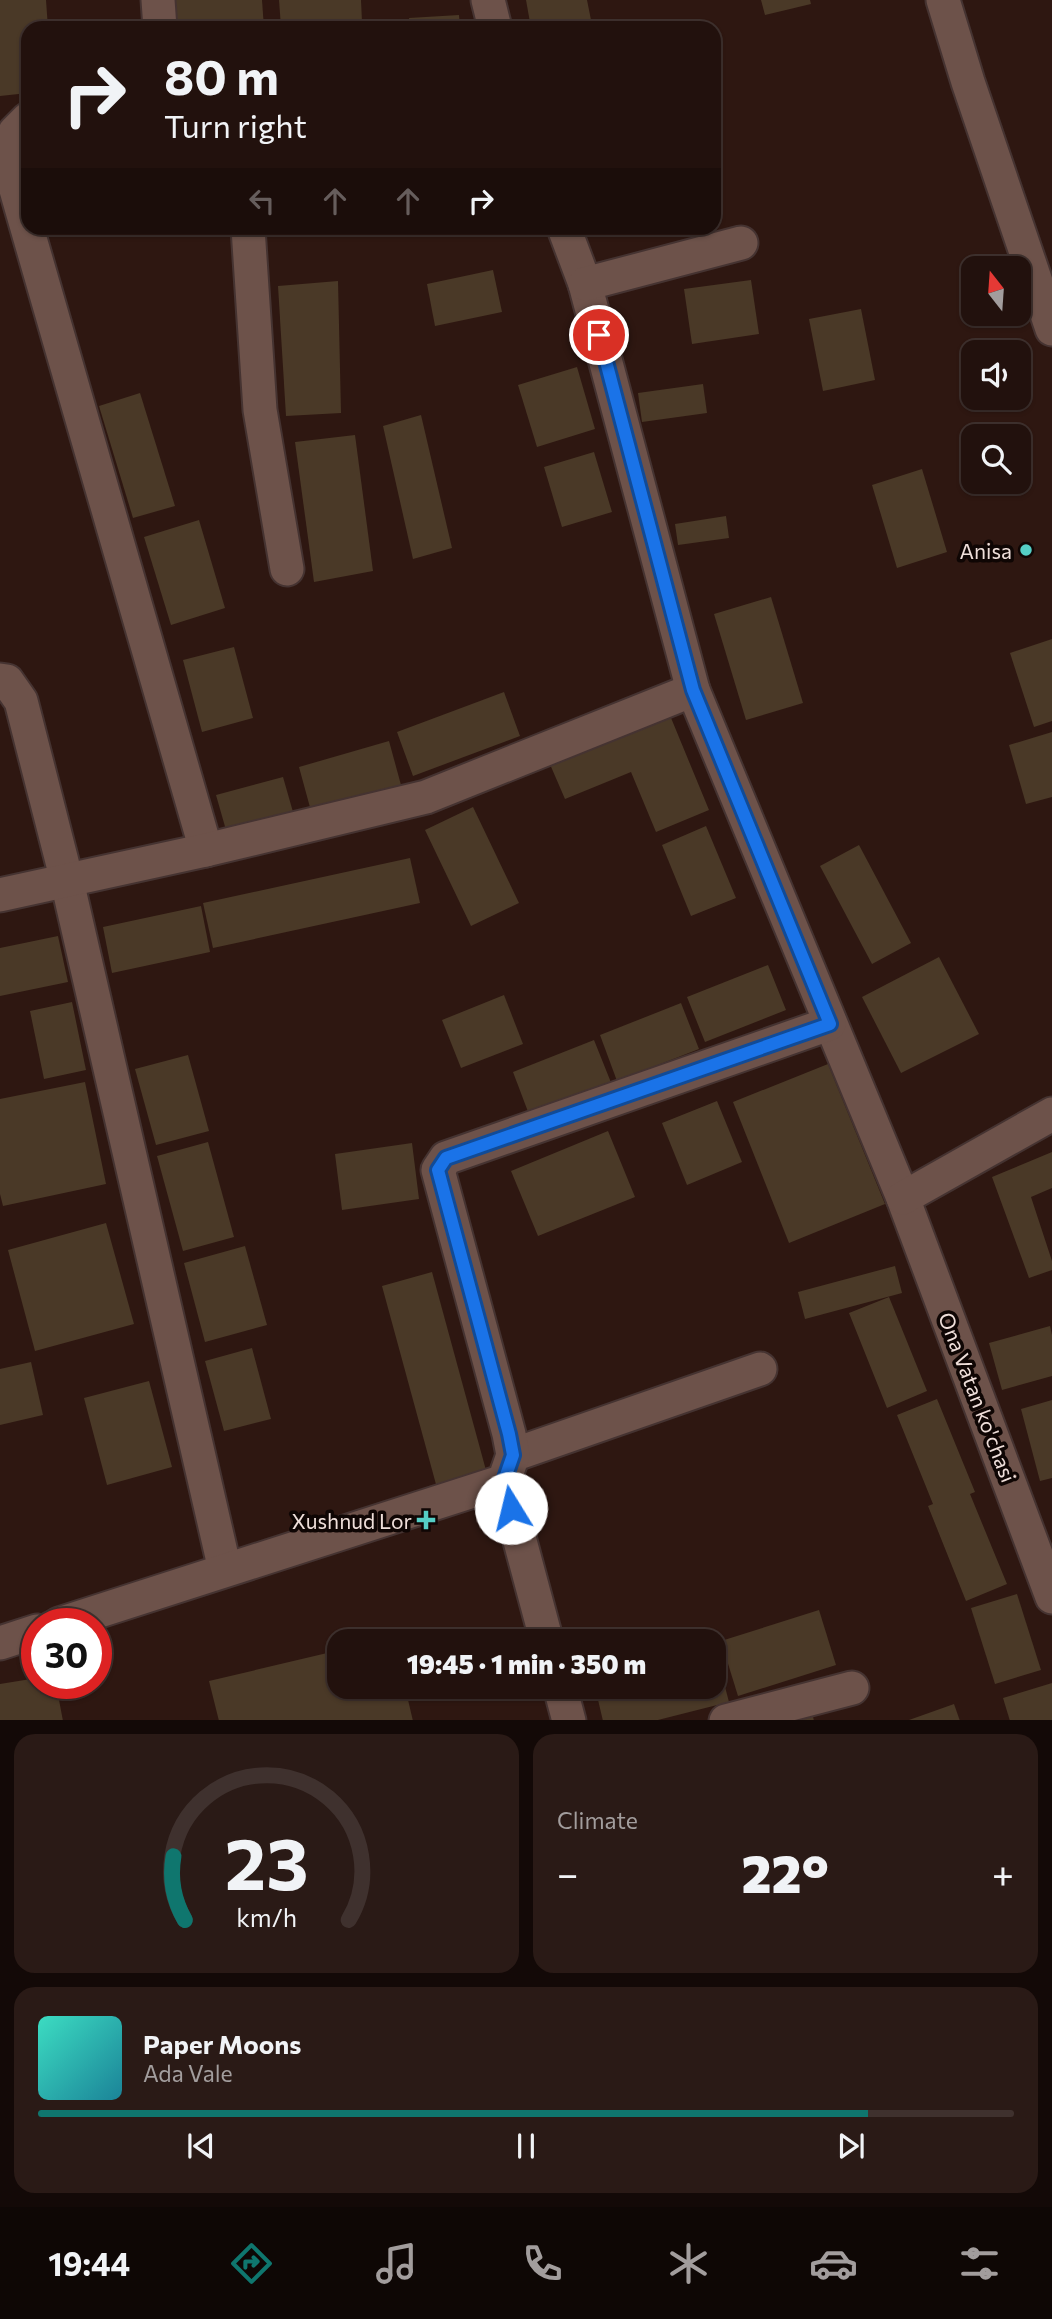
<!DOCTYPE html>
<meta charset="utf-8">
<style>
:root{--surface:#22110d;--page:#2a1a16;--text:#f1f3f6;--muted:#a29d9d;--line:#3f312e;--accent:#0f766e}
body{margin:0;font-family:Commissioner,sans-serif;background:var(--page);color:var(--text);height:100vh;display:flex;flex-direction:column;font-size:26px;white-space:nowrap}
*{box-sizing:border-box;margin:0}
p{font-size:23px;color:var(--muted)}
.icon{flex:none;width:38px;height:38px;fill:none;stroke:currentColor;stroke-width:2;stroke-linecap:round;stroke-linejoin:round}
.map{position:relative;height:1720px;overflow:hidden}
.panel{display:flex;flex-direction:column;gap:14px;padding:14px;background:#130907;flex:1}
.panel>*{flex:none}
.top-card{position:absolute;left:21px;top:21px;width:700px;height:214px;border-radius:21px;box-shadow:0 2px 5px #0004,0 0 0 2px var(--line);background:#22110d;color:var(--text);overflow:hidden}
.needle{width:46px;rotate:343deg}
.fabs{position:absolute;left:961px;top:256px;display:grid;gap:14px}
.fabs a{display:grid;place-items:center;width:70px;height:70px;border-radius:14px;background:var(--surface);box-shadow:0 2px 5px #0004,0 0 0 2px var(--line);font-size:35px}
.speed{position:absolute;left:21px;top:1608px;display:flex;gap:14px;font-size:35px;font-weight:700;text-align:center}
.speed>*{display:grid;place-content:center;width:91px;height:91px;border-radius:50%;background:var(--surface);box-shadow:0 2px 5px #0004,0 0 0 2px var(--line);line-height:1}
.speed .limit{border:10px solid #d22;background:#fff;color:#111}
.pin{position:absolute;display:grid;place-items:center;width:60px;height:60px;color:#fff;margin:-30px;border:4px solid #fff;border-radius:50%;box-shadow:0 2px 7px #0007}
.me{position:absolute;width:77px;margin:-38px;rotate:351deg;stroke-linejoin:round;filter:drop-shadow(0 0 5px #0008)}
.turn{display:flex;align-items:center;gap:24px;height:147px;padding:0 28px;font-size:32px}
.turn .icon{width:91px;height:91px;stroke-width:2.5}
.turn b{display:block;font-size:49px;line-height:60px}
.lanes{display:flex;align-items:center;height:66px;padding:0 28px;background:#0003;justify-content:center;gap:35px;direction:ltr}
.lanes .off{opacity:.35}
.big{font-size:52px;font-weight:800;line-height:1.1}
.panel .tile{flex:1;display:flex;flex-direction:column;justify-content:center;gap:10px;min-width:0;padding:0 24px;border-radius:21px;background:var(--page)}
.panel .dial{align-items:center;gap:0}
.dial svg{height:182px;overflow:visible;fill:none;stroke:var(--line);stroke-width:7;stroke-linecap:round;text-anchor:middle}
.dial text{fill:var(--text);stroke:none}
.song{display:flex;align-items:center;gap:21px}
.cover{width:84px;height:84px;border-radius:10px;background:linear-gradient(135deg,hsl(170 70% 55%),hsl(190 70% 35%))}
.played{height:7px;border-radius:4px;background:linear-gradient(90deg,var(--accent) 85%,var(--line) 85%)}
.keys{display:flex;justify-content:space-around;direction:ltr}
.heat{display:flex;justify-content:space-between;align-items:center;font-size:38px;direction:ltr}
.panel .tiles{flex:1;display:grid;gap:14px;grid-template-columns:1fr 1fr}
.tile:last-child{grid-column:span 2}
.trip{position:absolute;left:327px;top:1629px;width:399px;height:70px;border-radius:21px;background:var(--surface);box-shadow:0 2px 5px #0004,0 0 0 2px var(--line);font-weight:800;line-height:70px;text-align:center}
.tabs{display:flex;height:112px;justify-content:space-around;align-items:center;background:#0e0705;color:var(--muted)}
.tabs .icon{width:49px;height:49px}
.tabs .current{color:var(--accent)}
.tabs b{font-size:32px;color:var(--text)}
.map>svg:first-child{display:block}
.building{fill:#4a3927}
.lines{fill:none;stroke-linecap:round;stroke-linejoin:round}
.minor-casing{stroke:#453331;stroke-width:37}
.minor{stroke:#6d524a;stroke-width:33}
.route-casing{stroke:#114b97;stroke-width:18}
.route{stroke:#1a73e8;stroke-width:12}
.poi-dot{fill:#55cec5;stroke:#0f0604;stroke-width:2.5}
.labels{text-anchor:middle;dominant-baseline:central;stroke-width:7;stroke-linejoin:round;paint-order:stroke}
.poi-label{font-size:21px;fill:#efdfda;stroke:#0f0604;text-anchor:end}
.street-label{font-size:21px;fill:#efdfda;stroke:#0f0604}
</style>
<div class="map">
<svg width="1052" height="1721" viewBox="0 0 1052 1721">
<rect width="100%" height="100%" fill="#2e1711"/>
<g class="building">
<path d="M0,0H46L48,28H28V93L0,96Z"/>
<path d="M172,0H262L264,28H174Z"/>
<path d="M279,0H361L362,22L281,27Z"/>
<path d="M526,0H587L592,25L573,28H531Z"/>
<path d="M761,0H810L811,4L765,15Z"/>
<path d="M459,15L460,28H410L409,18Z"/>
<path d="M493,270L502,312L435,326L427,284Z"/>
<path d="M751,280L759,334L692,344L684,289Z"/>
<path d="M338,281L341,413L286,416L278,286Z"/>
<path d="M861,309L875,380L823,391L809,319Z"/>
<path d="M577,367L595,429L537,447L518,385Z"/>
<path d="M703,384L707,413L642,422L638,393Z"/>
<path d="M140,393L175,506L133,518L99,406Z"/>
<path d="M421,415L452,548L413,559L383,426Z"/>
<path d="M355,435L373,571L314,582L295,442Z"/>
<path d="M594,452L612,512L562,527L544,467Z"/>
<path d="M922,469L947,552L897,568L872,485Z"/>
<path d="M726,516L729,538L678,545L675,524Z"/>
<path d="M199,520L225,608L171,625L144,537Z"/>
<path d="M771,597L803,703L746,720L714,614Z"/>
<path d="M1052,639V721L1034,727L1010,653Z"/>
<path d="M234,647L253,718L202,732L183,660Z"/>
<path d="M504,692L520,736L413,776L397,732Z"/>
<path d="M669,713L709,810L656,832L631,772L565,799L549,762Z"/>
<path d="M1052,732V797L1026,804L1009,745Z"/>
<path d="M389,741L401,785L311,811L299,767Z"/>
<path d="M283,777L293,812L226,830L216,795Z"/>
<path d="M473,807L519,903L471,926L425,830Z"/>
<path d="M706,826L736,898L691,916L662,845Z"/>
<path d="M859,845L911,943L872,964L820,866Z"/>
<path d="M410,858L420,903L213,948L203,903Z"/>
<path d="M201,906L210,952L112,973L103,927Z"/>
<path d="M58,936L68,982L0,996V948Z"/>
<path d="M939,957L979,1034L901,1073L862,997Z"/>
<path d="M768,965L786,1010L705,1042L687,997Z"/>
<path d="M504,995L523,1044L461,1068L442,1020Z"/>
<path d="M72,1002L86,1070L44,1079L30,1011Z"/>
<path d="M681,1003L699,1049L617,1081L600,1035Z"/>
<path d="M594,1040L612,1085L530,1117L513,1072Z"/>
<path d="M188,1055L209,1131L156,1145L135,1069Z"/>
<path d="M828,1064L885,1204L789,1243L733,1102Z"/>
<path d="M85,1082L106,1184L3,1206L0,1194V1099Z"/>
<path d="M717,1101L742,1162L687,1185L662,1123Z"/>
<path d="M608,1131L635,1197L538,1236L511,1171Z"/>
<path d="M208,1142L234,1237L183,1251L157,1156Z"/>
<path d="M412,1143L419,1199L342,1210L335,1154Z"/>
<path d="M1052,1152V1188L1031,1197L1052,1261V1270L1029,1278L992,1177Z"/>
<path d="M106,1223L134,1324L35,1351L8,1250Z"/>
<path d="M245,1246L267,1325L205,1342L184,1263Z"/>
<path d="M895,1266L902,1293L805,1319L798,1292Z"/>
<path d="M432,1272L487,1474L437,1488L382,1286Z"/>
<path d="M889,1297L927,1391L887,1408L849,1313Z"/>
<path d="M1050,1326L1052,1335V1376L1002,1390L989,1343Z"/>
<path d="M252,1348L271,1419L224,1431L205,1361Z"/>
<path d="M31,1362L43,1415L0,1425V1369Z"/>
<path d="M149,1381L172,1467L107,1485L84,1398Z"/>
<path d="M937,1399L975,1492L970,1494L1007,1584L966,1601L928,1506L933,1504L897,1415Z"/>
<path d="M1052,1400V1478L1040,1481L1021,1409Z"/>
<path d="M1017,1594L1041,1670L995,1684L971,1608Z"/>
<path d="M819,1610L836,1665L738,1696L721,1641Z"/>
<path d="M714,1645L729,1702L654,1721H603L595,1687H714Z"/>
<path d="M340,1650V1687H405L413,1721H219L209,1681Z"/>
<path d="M37,1678V1684H56L63,1721H0V1684Z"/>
<path d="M1052,1683V1721H1010L1003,1698Z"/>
<path d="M954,1704L960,1721H909V1720Z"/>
<path d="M812,1712L814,1721H780Z"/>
</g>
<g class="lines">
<defs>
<g id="minor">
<path d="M158,0L160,28"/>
<path d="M488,0L495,28"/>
<path d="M943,0L968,82L1052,329"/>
<path d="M28,119L15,132L8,162L206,850"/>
<path d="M248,228L260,410L287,569"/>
<path d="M564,228L585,284L693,690L903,1198L1052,1597"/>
<path d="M585,284L741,243"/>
<path d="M0,680L7,681L21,701L67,881L225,1570"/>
<path d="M0,895L206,850L426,797L693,690"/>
<path d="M903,1198L1052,1114"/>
<path d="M513,1455L760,1369"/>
<path d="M504,1481L547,1642"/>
<path d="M59,1624L504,1481L513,1455L509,1434L438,1170L446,1158L829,1024"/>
<path d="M0,1643L37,1631"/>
<path d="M560,1687L569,1721"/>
<path d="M726,1721L852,1688"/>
</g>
</defs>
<use href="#minor" class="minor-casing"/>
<use href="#minor" class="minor"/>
</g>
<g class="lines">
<defs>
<path id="route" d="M511,1508L504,1481L513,1455L509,1434L438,1170L446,1158L830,1024L693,690L599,335"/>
</defs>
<use href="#route" class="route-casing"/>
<use href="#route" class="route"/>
</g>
<g class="poi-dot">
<circle cx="1026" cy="550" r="7"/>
<path d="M422.5 1509.5h7v7h7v7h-7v7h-7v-7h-7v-7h7z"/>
</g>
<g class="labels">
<g class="poi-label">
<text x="1012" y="550">Anisa</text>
<text x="412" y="1520">Xushnud Lor</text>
</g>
<g class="street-label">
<text transform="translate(978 1397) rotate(69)">Ona Vatan ko'chasi</text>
</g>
</g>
</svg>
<div class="fabs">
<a><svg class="needle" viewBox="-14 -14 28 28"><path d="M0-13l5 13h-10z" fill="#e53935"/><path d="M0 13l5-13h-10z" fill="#a29d9d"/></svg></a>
<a><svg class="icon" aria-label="sound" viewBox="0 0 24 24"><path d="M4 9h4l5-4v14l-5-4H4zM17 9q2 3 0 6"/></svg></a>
<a><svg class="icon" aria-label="search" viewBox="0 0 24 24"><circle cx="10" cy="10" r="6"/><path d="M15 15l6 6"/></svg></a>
</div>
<div class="speed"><div class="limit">30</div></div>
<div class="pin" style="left:599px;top:335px;background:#d93025"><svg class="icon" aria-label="arrive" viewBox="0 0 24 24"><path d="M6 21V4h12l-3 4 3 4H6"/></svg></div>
<svg class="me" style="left:511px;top:1508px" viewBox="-20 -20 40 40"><circle r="19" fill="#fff"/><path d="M0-13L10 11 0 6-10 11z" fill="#1a73e8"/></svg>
<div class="trip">19:45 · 1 min · 350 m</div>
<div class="top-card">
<div class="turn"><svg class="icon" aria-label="right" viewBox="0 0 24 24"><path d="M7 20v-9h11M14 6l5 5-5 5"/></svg><div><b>80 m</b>Turn right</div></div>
<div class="lanes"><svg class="icon off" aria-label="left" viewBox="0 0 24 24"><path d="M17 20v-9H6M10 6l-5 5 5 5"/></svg><svg class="icon off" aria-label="ahead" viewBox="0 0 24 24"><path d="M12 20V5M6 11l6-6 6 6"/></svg><svg class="icon off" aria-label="ahead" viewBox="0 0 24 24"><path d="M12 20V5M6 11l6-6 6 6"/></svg><svg class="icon" aria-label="right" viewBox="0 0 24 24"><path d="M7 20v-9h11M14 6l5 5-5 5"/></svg></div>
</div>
</div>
<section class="panel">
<div class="tiles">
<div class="tile dial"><svg viewBox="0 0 100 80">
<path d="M14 69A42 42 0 1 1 86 69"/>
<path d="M14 69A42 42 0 0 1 9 41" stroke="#0f766e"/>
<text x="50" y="56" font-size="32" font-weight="700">23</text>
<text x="50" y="72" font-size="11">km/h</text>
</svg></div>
<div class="tile"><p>Climate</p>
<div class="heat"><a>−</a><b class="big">22°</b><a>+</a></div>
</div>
<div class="tile">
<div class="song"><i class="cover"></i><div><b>Paper Moons</b><p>Ada Vale</p></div></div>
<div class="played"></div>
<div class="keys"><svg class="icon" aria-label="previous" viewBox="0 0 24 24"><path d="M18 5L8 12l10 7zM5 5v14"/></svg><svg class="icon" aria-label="pause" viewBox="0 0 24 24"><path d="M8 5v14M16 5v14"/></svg><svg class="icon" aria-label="next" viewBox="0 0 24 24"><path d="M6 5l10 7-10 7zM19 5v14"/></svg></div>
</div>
</div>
</section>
<nav class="tabs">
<b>19:44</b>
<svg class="icon current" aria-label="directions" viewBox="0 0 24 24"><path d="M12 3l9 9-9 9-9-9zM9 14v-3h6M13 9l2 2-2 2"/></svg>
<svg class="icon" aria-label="music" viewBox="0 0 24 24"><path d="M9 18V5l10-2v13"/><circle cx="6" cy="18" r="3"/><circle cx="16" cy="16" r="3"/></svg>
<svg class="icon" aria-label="phone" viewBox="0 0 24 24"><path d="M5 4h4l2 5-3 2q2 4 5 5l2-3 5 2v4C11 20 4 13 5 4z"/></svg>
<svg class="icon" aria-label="climate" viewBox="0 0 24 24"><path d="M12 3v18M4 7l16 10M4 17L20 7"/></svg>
<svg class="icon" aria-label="car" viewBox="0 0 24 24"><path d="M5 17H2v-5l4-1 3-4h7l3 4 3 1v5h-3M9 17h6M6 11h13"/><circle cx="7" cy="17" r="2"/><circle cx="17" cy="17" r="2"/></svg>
<svg class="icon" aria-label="filters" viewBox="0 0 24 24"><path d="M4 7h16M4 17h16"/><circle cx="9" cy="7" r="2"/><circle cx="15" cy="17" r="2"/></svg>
</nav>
